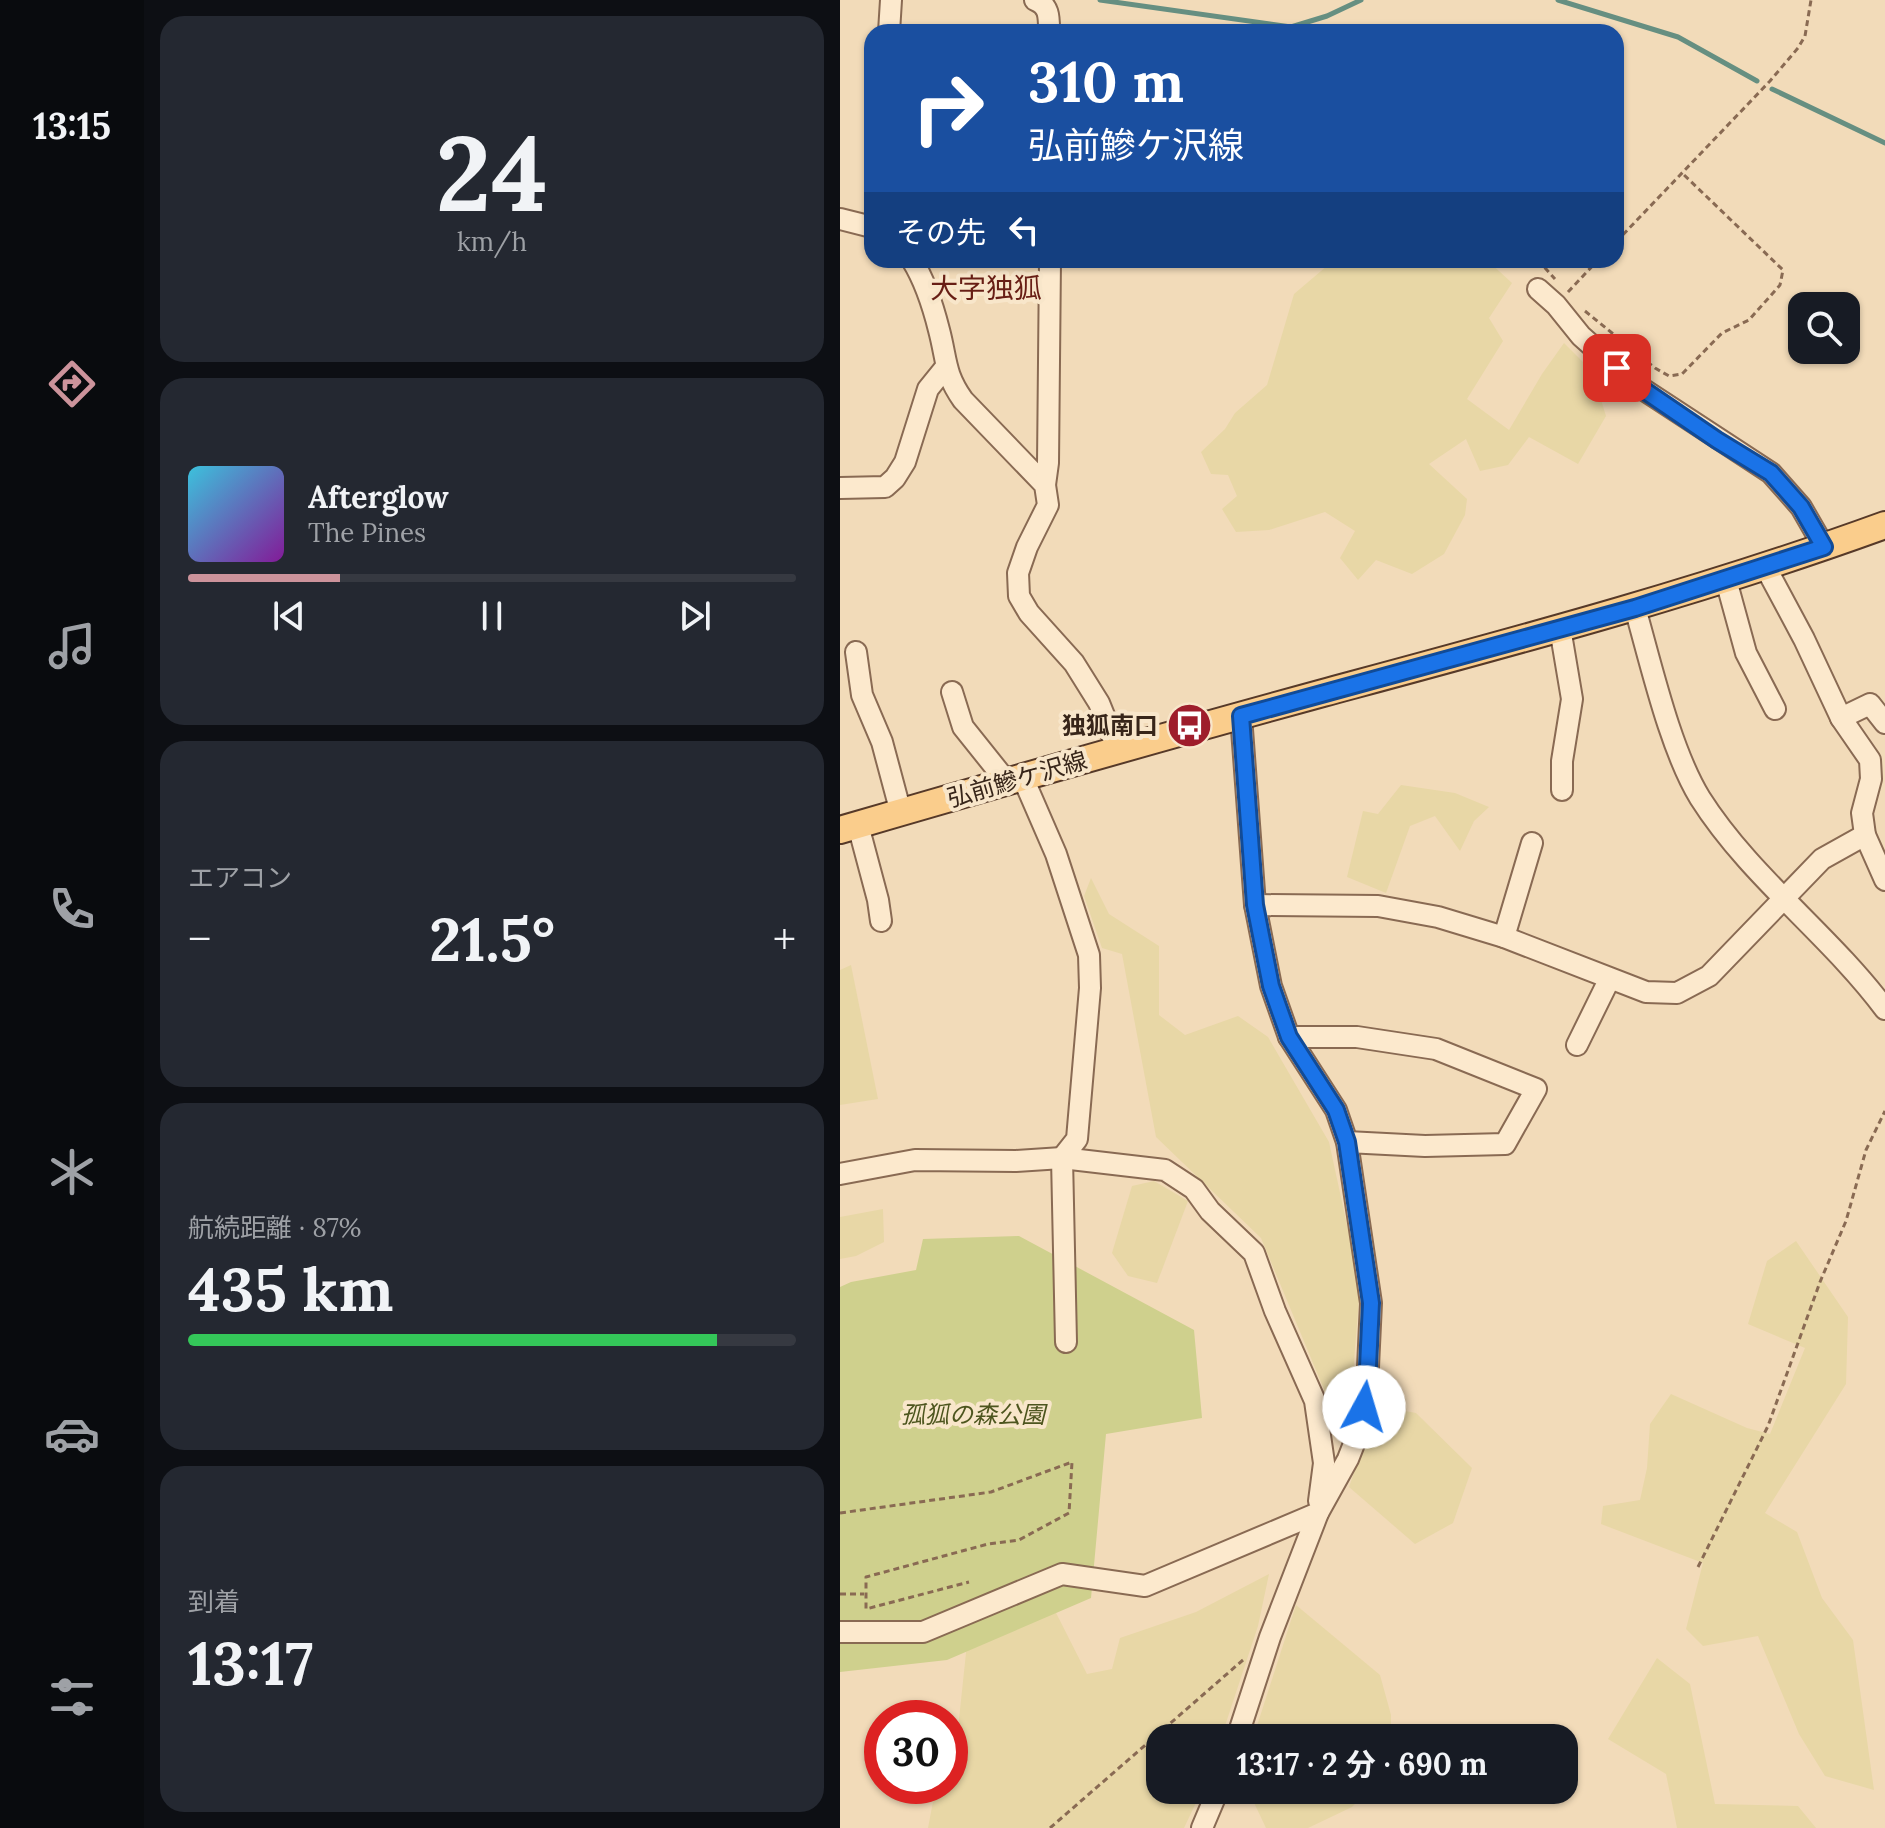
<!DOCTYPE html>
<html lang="ja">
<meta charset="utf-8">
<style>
:root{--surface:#171b24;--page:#242831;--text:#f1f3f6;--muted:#9ea1a6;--line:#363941;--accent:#cc939b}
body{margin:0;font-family:Lora,"Noto Sans JP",serif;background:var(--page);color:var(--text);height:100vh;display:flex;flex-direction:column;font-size:30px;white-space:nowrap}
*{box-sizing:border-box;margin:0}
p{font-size:26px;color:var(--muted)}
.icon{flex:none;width:44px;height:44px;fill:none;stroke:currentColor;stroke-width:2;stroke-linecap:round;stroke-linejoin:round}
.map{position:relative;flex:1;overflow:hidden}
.side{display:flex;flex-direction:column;gap:16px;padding:16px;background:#0d0f14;width:696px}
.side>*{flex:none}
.hud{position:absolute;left:24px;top:24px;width:760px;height:244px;border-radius:24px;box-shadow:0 2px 6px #0004;background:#1a4fa0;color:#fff;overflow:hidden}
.controls{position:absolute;left:948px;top:292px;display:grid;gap:16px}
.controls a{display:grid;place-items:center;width:72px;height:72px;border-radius:16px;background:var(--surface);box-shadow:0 2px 6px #0004;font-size:40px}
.speed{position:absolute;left:24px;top:1700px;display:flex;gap:16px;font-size:40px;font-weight:700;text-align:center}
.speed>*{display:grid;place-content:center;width:104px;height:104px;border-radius:50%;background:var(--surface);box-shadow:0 2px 6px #0004;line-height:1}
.speed .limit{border:12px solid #d22;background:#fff;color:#111}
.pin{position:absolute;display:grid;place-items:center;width:68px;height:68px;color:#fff;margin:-34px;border-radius:16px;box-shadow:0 4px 12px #0006}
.me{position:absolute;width:88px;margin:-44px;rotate:6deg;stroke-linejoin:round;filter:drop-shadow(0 0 6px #0008)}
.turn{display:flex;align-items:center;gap:28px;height:168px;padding:0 32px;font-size:36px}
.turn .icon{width:104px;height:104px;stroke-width:2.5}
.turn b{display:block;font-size:56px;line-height:68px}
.then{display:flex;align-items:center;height:76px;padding:0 32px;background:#0003;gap:16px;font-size:30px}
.big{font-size:60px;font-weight:700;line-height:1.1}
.side .widget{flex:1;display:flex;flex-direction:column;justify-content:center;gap:12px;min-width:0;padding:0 28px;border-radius:24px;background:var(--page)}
.side .dial{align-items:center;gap:0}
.dial b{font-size:104px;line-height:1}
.song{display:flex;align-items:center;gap:24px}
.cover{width:96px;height:96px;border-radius:12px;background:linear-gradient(135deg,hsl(190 70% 55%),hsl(290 70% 35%))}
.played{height:8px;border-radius:4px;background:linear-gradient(90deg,var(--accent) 25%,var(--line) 25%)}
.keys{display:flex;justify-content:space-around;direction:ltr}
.heat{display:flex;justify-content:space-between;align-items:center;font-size:44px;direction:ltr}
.charge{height:12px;border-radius:6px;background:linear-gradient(90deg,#34c759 87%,var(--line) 0)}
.trip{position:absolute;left:306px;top:1724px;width:432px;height:80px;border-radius:24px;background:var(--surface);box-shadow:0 2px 6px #0004;font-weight:700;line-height:80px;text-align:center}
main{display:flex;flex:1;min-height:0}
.tab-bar{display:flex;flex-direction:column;width:144px;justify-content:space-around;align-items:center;background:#090b0e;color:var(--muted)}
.tab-bar .icon{width:56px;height:56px}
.tab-bar .on{color:var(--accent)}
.tab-bar b{font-size:36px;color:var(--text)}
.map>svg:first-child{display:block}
.farmland{fill:#e8d7a6}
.green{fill:#cfd08d}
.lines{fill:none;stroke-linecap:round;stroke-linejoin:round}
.stream{stroke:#668f81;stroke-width:5}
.minor-casing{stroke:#896a53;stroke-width:24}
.major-casing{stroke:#563928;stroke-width:30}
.path{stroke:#896a53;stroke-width:3;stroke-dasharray:6 4;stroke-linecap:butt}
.minor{stroke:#fce9cd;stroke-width:20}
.major{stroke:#facd8c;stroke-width:26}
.route-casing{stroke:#114b97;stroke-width:20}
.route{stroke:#1a73e8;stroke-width:14}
.labels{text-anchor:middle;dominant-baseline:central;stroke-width:8;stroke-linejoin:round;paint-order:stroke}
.poi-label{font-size:24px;font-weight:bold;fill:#372519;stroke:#f8e6ca;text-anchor:end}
.street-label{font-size:24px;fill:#372519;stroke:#f8e6ca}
.park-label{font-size:24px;font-style:italic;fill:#4d551e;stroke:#f8e6ca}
.quarter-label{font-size:28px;fill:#671e15;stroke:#f8e6ca}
</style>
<main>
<nav class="tab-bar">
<b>13:15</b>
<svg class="icon on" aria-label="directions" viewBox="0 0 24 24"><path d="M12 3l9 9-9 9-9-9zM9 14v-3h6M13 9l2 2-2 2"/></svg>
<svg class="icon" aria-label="music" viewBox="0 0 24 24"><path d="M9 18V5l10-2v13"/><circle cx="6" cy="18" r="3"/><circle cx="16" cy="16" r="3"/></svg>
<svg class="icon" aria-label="phone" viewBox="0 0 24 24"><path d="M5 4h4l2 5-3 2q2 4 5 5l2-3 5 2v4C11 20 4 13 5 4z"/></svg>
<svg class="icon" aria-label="climate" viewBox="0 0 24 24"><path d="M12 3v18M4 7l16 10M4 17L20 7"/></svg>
<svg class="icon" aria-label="car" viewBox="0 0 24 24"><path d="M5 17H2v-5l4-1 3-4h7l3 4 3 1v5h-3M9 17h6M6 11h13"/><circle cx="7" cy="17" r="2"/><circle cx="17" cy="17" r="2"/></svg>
<svg class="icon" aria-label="filters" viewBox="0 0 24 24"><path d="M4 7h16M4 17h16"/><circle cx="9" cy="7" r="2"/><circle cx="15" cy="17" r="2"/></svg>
</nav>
<section class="side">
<div class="widget dial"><b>24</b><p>km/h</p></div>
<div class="widget">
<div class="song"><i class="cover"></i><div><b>Afterglow</b><p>The Pines</p></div></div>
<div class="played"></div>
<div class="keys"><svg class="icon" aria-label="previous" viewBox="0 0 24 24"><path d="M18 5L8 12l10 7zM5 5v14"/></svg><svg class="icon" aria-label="pause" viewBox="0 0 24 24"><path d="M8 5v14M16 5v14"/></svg><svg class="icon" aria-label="next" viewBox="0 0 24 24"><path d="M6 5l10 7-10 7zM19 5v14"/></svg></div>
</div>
<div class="widget"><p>エアコン</p>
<div class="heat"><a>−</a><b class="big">21.5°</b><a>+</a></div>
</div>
<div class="widget"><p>航続距離 · 87%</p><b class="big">435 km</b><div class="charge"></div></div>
<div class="widget"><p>到着</p><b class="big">13:17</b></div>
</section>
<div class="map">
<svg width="1045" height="1828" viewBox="0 0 1045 1828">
<rect width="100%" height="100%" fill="#f2dbb9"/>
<g class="farmland">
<path d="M494,260H647L672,283L649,318L663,341L627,399L669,430L702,374L724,343L765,384L762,403L766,416L738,464L689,437L668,465L640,471L626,439L589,464L627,499L625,515L604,554L572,574L536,560L518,580L500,558L515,531L485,512L429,530L396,532L382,509L397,496L388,475L371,474L361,452L385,429L395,413L427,385L454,294Z"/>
<path d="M561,785L615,793L649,807L634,821L620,851L595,816L570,826L546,893L507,877L523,811L538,814Z"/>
<path d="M251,878L269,914L319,946V1015L345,1035L398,1016L428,1037L489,1142L520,1285L511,1401L493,1411L421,1238L316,1137L282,954L262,948L244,896Z"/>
<path d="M11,965L38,1099L0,1105V970Z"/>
<path d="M314,1181L348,1201L317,1283L288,1276L272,1253L292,1186Z"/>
<path d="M43,1209L44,1242L16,1256L0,1259V1217Z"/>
<path d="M956,1241L1008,1317L1006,1384L925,1513L957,1532L982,1598L1013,1640L1034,1790L985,1776L959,1734L918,1636L863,1646L846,1629L863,1563L761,1524L763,1506L800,1500L807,1468L810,1424L831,1394L907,1428L930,1434L965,1348L908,1324L927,1261Z"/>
<path d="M537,1406L576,1413L632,1468L613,1523L575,1544L509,1487Z"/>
<path d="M429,1574L418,1626L381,1738H320V1790H362L344,1828H88L96,1786H110V1753L117,1738L128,1634L210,1601L247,1674L272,1669L280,1638L356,1612Z"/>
<path d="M456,1605L540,1675L551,1715V1738H413Z"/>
<path d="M817,1658L850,1684L875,1804L958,1806L976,1828H837L826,1774L768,1739Z"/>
<path d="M408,1790H528L512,1807L468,1828H426Z"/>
</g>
<path class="green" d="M179,1236L354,1330L362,1418L266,1434L251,1598L107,1660L0,1672V1287L11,1282L76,1270L83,1239Z"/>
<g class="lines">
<g class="stream">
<path d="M260,0L451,27L487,16L521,0"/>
<path d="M718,0L838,37L917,81"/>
<path d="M932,89L1045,143"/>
</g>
<defs>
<g id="minor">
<path d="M195,0C210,5 209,19 209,32"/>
<path d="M49,32L51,0"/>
<path d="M0,219L32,227"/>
<path d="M72,260C85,281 93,306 99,330C107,360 104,373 123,400L205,485L208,505L187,547L178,573L179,596L189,613L234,663L259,703L278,750"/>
<path d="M698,289L716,305L741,336L795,384L931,473L961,507L984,547"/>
<path d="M205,485L208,463L210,260"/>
<path d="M0,488L45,487L55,478L65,462L88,389L105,368"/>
<path d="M926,568L964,639L1001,718L1030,760L1031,779L1022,813L1025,835L1045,880"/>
<path d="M886,580L906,653L935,709"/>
<path d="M795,608C811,664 830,749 860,798C910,877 989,934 1045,1009"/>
<path d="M720,628L732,699L722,761V790"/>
<path d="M16,652L22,695L42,742L61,813"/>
<path d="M112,692L123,727L167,782"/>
<path d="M1001,718L1030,704L1045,723"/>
<path d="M183,778L216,854L249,955L250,988L237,1139L222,1158L226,1342"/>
<path d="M18,825L38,900L41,921"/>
<path d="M415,905L538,906L598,917L664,937L806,992L837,993L869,976L982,859L1025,835"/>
<path d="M664,937L692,843"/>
<path d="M449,1037H517L596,1049L696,1089L665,1144L585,1146L507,1142"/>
<path d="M737,1045L769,980"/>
<path d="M0,1174L75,1160L176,1161L222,1158L325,1170L354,1189L370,1211L414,1253L435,1311L475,1401L484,1463L479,1501"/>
<path d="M0,1632H83L222,1574L305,1586L478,1513"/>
<path d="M397,1738L430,1637L478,1513L508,1459L521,1426L527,1388L531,1303L507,1142L496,1110L449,1037L431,986L415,905L401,716"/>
<path d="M362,1828L378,1790"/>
</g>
<path id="major" d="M0,830C161,783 322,737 483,693C672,642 861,592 1045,525"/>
</defs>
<use href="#minor" class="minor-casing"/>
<use href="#major" class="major-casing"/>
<g class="path">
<path d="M776,242L930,81L958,48L965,36L971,0"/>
<path d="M698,260L715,279"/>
<path d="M728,292L758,260"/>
<path d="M745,311L815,368L829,376L842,374L882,333L909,320L940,285L943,270L842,173"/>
<path d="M0,1513L151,1492L232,1462L229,1513L179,1540L148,1544L26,1577V1609L129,1582"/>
<path d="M858,1567L928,1426L980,1282L1006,1221L1026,1150L1045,1111"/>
<path d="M0,1594H24"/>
<path d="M210,1828L403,1660"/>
</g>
<use href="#minor" class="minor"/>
<use href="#major" class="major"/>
</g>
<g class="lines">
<defs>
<path id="route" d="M524,1407L527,1388L531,1303L507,1142L496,1110L449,1037L431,986L415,905L401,716L795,608L984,547L961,507L931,473L877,440L795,384L777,368"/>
</defs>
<use href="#route" class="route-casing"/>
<use href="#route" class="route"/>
</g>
<defs>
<symbol id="bus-disc" viewBox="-11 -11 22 22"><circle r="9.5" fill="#9e1d2b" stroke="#f8e6ca"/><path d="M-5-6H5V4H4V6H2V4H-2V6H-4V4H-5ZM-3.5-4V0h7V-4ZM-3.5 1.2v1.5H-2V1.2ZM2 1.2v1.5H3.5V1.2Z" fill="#fff"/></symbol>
</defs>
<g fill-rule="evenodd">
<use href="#bus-disc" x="324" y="700" width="51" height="51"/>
</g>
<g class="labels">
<g class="poi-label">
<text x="318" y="725">独狐南口</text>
</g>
<g class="street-label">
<text transform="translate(177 779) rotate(-16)">弘前鰺ケ沢線</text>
</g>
<g class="park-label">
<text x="133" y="1414">孤狐の森公園</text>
</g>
<g class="quarter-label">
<text x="146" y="288">大字独狐</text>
</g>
</g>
</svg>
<div class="controls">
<a><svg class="icon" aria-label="search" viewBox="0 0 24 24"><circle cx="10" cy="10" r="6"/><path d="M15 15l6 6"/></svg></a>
</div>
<div class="speed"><div class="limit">30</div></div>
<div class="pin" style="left:777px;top:368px;background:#d93025"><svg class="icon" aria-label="arrive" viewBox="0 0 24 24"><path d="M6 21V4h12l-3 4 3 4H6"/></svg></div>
<svg class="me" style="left:524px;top:1407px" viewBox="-20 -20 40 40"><circle r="19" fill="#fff"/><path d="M0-13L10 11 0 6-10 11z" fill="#1a73e8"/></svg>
<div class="trip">13:17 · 2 分 · 690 m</div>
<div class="hud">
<div class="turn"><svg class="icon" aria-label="right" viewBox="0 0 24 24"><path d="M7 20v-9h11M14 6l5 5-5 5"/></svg><div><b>310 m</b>弘前鰺ケ沢線</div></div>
<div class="then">その先<svg class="icon" aria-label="left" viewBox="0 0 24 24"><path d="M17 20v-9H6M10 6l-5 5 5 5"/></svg></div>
</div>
</div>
</main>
